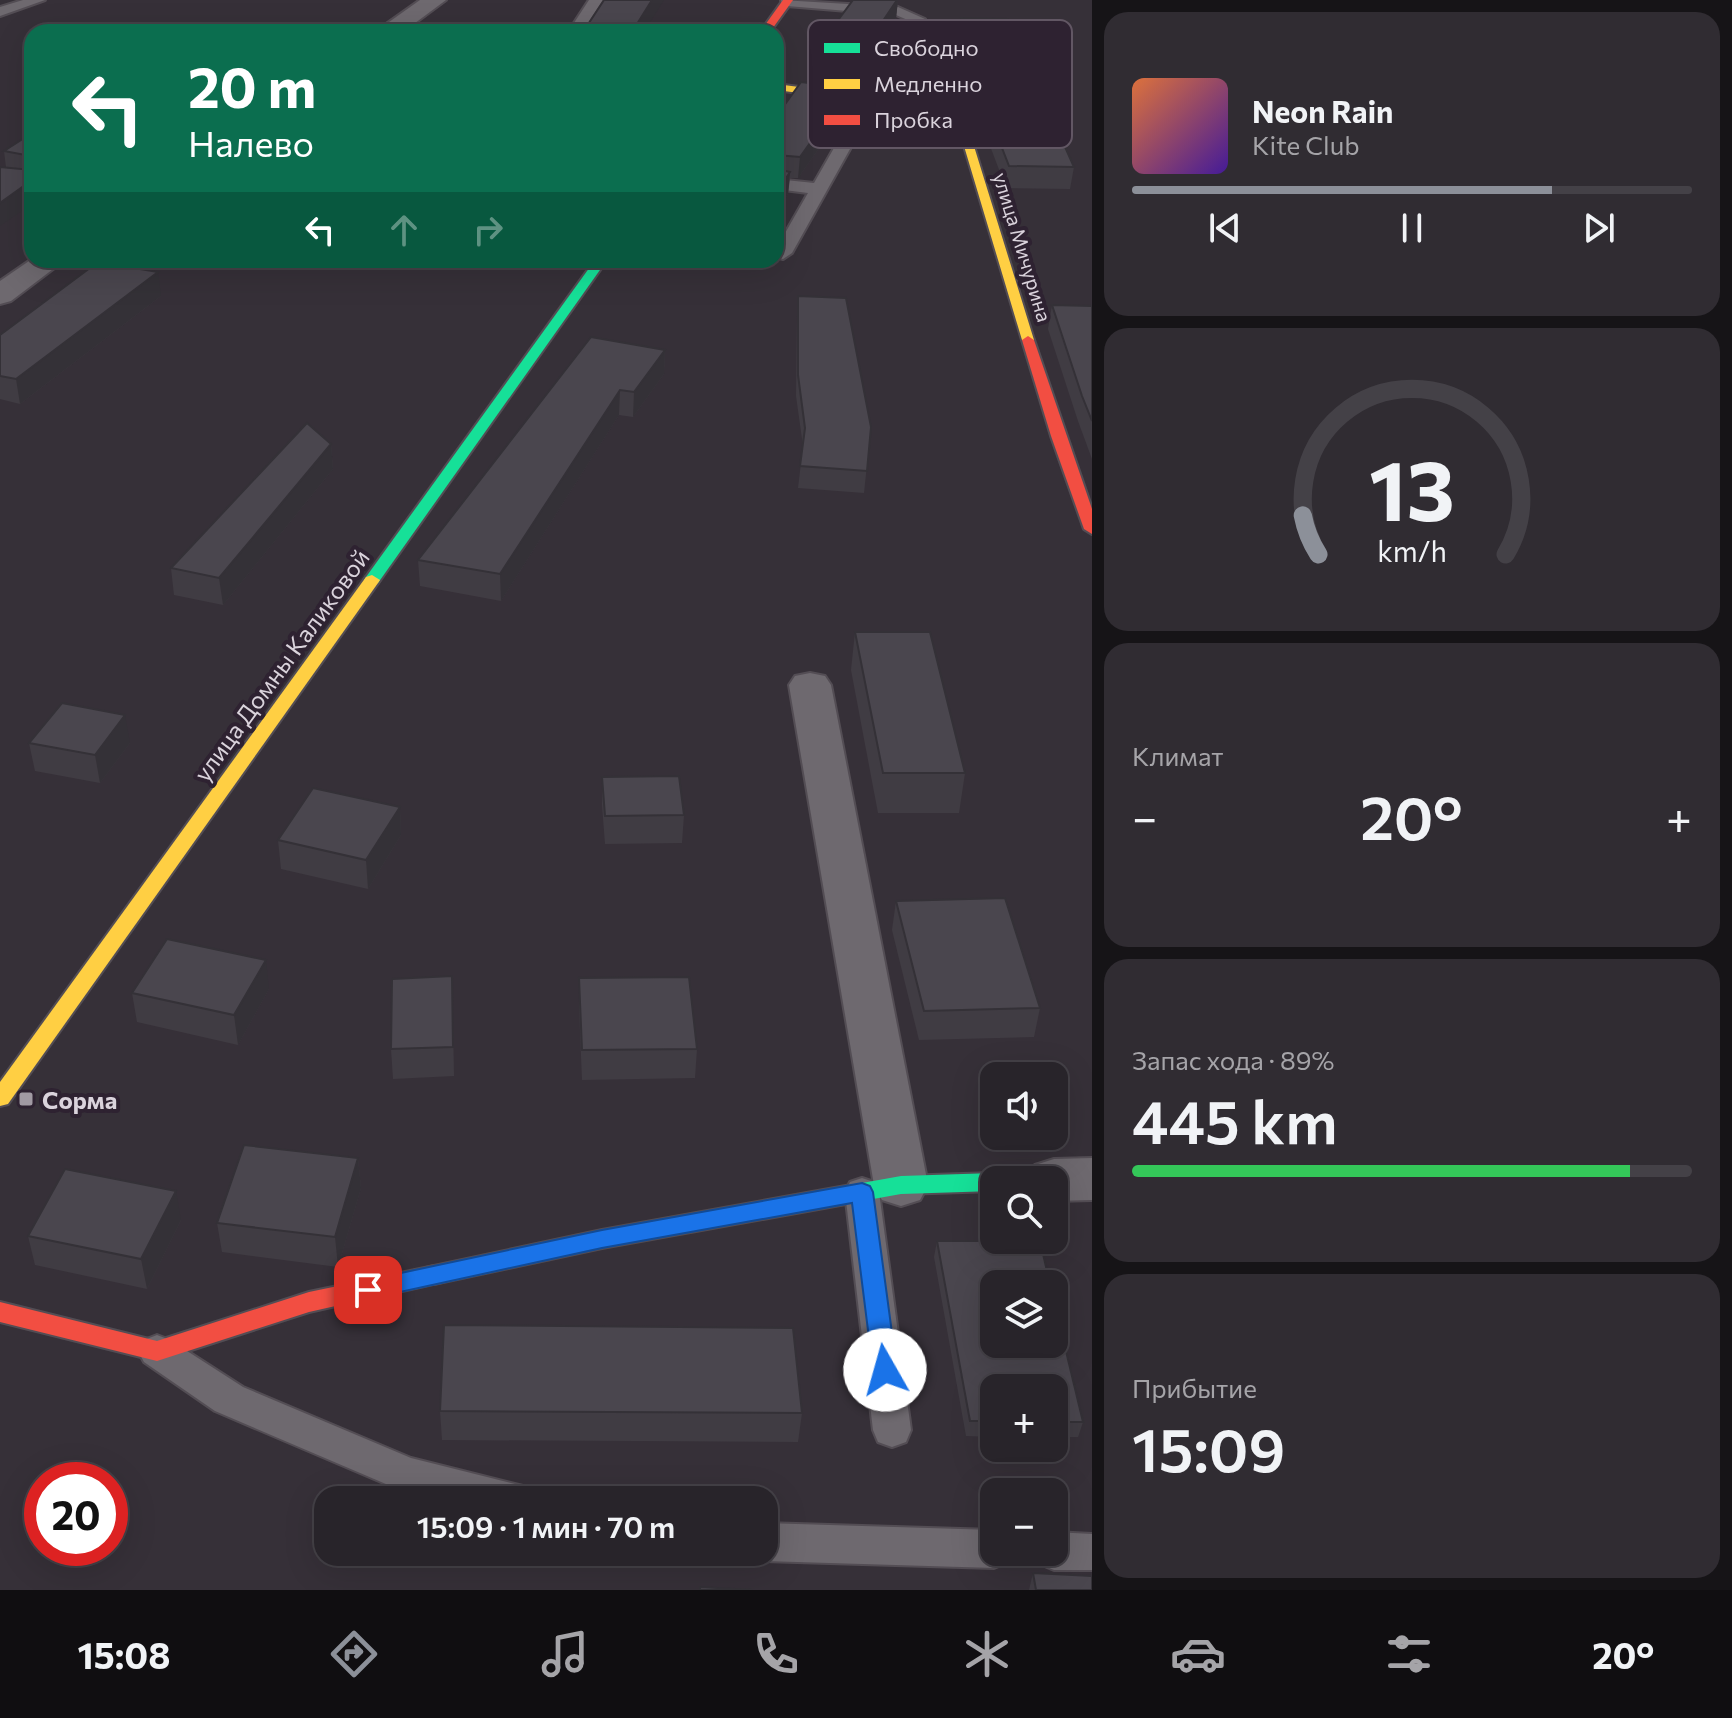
<!DOCTYPE html>
<html lang="ru">
<meta charset="utf-8">
<style>
:root{--surface:#28242a;--page:#302c32;--text:#f1f3f6;--muted:#a5a4a8;--line:#444147;--accent:#8c9099}
body{margin:0;font-family:Commissioner,sans-serif;background:var(--page);color:var(--text);height:100vh;display:flex;flex-direction:column;font-size:30px;white-space:nowrap}
*{box-sizing:border-box;margin:0}
p{font-size:26px;color:var(--muted)}
.icon{flex:none;width:44px;height:44px;fill:none;stroke:currentColor;stroke-width:2;stroke-linecap:round;stroke-linejoin:round}
.map{position:relative;flex:1;overflow:hidden}
.details{display:flex;flex-direction:column;gap:12px;padding:12px;background:#161417;width:640px}
.details>*{flex:none}
.banner{position:absolute;left:24px;top:24px;width:760px;height:244px;border-radius:24px;box-shadow:0 8px 32px #0002,0 0 0 2px var(--line);background:#0b6e4f;color:#fff;overflow:hidden}
.tools{position:absolute;left:980px;top:1062px;display:grid;gap:16px}
.tools a{display:grid;place-items:center;width:88px;height:88px;border-radius:16px;background:var(--surface);box-shadow:0 8px 32px #0002,0 0 0 2px var(--line);font-size:40px}
.speed{position:absolute;left:24px;top:1462px;display:flex;gap:16px;font-size:40px;font-weight:700;text-align:center}
.speed>*{display:grid;place-content:center;width:104px;height:104px;border-radius:50%;background:var(--surface);box-shadow:0 8px 32px #0002,0 0 0 2px var(--line);line-height:1}
.speed .limit{border:12px solid #d22;background:#fff;color:#111}
.pin{position:absolute;display:grid;place-items:center;width:68px;height:68px;color:#fff;margin:-34px;border-radius:16px;box-shadow:0 4px 12px #0006}
.me{position:absolute;width:88px;margin:-44px;rotate:353deg;stroke-linejoin:round;filter:drop-shadow(0 0 6px #0008)}
.turn{display:flex;align-items:center;gap:28px;height:168px;padding:0 32px;font-size:36px}
.turn .icon{width:104px;height:104px;stroke-width:2.5}
.turn b{display:block;font-size:56px;line-height:68px}
.lanes{display:flex;align-items:center;height:76px;padding:0 32px;background:#0003;justify-content:center;gap:40px;direction:ltr}
.lanes .off{opacity:.35}
.big{font-size:60px;font-weight:600;line-height:1.1}
.details .tile{flex:1;display:flex;flex-direction:column;justify-content:center;gap:12px;min-width:0;padding:0 28px;border-radius:24px;background:var(--page)}
.details .dial{align-items:center;gap:0}
.dial svg{height:208px;overflow:visible;fill:none;stroke:var(--line);stroke-width:7;stroke-linecap:round;text-anchor:middle}
.dial text{fill:var(--text);stroke:none}
.song{display:flex;align-items:center;gap:24px}
.cover{width:96px;height:96px;border-radius:12px;background:linear-gradient(135deg,hsl(20 70% 55%),hsl(260 70% 35%))}
.played{height:8px;border-radius:4px;background:linear-gradient(90deg,var(--accent) 75%,var(--line) 75%)}
.keys{display:flex;justify-content:space-around;direction:ltr}
.heat{display:flex;justify-content:space-between;align-items:center;font-size:44px;direction:ltr}
.charge{height:12px;border-radius:6px;background:linear-gradient(90deg,#34c759 89%,var(--line) 0)}
.trip{position:absolute;left:314px;top:1486px;width:464px;height:80px;border-radius:24px;background:var(--surface);box-shadow:0 8px 32px #0002,0 0 0 2px var(--line);font-weight:600;line-height:80px;text-align:center}
.tab-bar{display:flex;height:128px;justify-content:space-around;align-items:center;background:#100e11;color:var(--muted)}
.tab-bar .icon{width:56px;height:56px}
.tab-bar .active{color:var(--accent)}
.tab-bar b{font-size:36px;color:var(--text)}
main{display:flex;flex:1;min-height:0}
.map>svg:first-child{display:block}
.lines{fill:none;stroke-linecap:round;stroke-linejoin:round}
.lane-casing{stroke:#534d54;stroke-width:4}
.street-casing{stroke:#534d54;stroke-width:4}
.fast-casing{stroke:#534d54;stroke-width:4}
.slow-casing{stroke:#534d54;stroke-width:4}
.jam-casing{stroke:#534d54;stroke-width:4}
.lane{fill:#6e696f;fill-rule:evenodd}
.street{fill:#6e696f;fill-rule:evenodd}
.fast{fill:#16e098;fill-rule:evenodd}
.slow{fill:#ffcf43;fill-rule:evenodd}
.jam{fill:#f24e42;fill-rule:evenodd}
.wall{fill:#403c43}
.shaded-wall{fill:#343137}
.building{fill:#4a464e;stroke:#343137;stroke-width:2}
.route{fill:#1a73e8;stroke:#114b97;stroke-width:2}
.poi-dot{fill:#a19aa3;stroke:#2e2231;stroke-width:3}
.labels{text-anchor:middle;dominant-baseline:central;stroke-width:8;stroke-linejoin:round;paint-order:stroke}
.far-street-label{font-size:20px;fill:#dad3dc;stroke:#2e2231}
.street-label{font-size:24px;fill:#dad3dc;stroke:#2e2231}
.poi-label{font-size:24px;font-weight:bold;fill:#dad3dc;stroke:#2e2231;text-anchor:start}
.key{fill:#2e2231;stroke:#625764;stroke-width:2}
.key-label{font-size:22px;fill:#dad3dc}
</style>
<main>
<div class="map">
<svg width="1092" height="1590" viewBox="0 0 1092 1590">
<rect width="100%" height="100%" fill="#363038"/>
<g class="lines">
<defs>
<g id="lane">
<path d="M23,0H45L0,16V7Z"/>
<path d="M589,0H603L582,32H568Z"/>
<path d="M781,0L898,7L925,19L893,77L870,99L874,106L792,253L783,259L776,257V249L808,193L776,189V179L814,183L858,106L853,98L881,71L910,21L896,15L787,6L782,5Z"/>
<path d="M940,42L948,47L964,103L962,106L956,108L948,103L932,47Z"/>
<path d="M862,1178L874,1182L879,1192L911,1430L906,1442L892,1447L878,1442L873,1430L845,1192L850,1182Z"/>
<path d="M157,1335L170,1340L243,1387L411,1458L527,1487L533,1500H438L407,1493L215,1411L144,1362L138,1351L144,1340Z"/>
<path d="M764,1523L994,1530V1552H1013L1008,1562L994,1568L764,1561L748,1552H764Z"/>
<path d="M1054,1532L1092,1534V1570H1054L1040,1564L1034,1552H1054Z"/>
</g>
<g id="street">
<path d="M420,0H446L403,32H375Z"/>
<path d="M32,259L65,260L11,301L0,304V281Z"/>
<path d="M810,673L825,676L831,685L928,1185L920,1200L901,1206L882,1200L874,1185L789,685L795,676Z"/>
<path d="M1092,1158V1200L1054,1201V1180H1027L1035,1165L1054,1159Z"/>
</g>
<g id="fast">
<path d="M595,260H607L378,583H366L364,580L366,577Z"/>
<path d="M994,1173L1004,1180H994V1191L901,1194L602,1248L434,1284L426,1282L422,1275L426,1268L434,1266L602,1230L901,1176Z"/>
</g>
<g id="slow">
<path d="M776,84L861,95L960,101L1034,340L1033,343L1022,340L952,106L861,101L776,90Z"/>
<path d="M372,575L380,580L378,583L8,1104L0,1106V1082L366,577Z"/>
</g>
<g id="jam">
<path d="M783,0H793L770,32H760Z"/>
<path d="M1028,336L1034,340L1092,509V534L1084,529L1051,436L1022,340Z"/>
<path d="M434,1266L442,1268L446,1275L442,1282L309,1312L157,1361L0,1322V1302L157,1341L309,1292Z"/>
</g>
</defs>
<use href="#lane" class="lane-casing"/>
<use href="#street" class="street-casing"/>
<use href="#fast" class="fast-casing"/>
<use href="#slow" class="slow-casing"/>
<use href="#jam" class="jam-casing"/>
<use href="#lane" class="lane"/>
<use href="#street" class="street"/>
<use href="#fast" class="fast"/>
<use href="#slow" class="slow"/>
<use href="#jam" class="jam"/>
</g>
<g class="wall">
<path d="M898,0L896,18L858,75L815,70L816,50Z"/>
<path d="M961,18L1074,167L1070,189L1006,188L987,138L990,121L959,38Z"/>
<path d="M847,109L798,178H790L788,194L776,213V117Z"/>
<path d="M32,133V204L6,167L4,151Z"/>
<path d="M161,296L20,404L0,399V335Z"/>
<path d="M798,296L871,427L864,493L798,488L803,446L796,396L797,316Z"/>
<path d="M1052,305L1092,306V459L1078,421L1048,329Z"/>
<path d="M665,350L664,374L633,417L619,415L501,601L420,586L418,560Z"/>
<path d="M331,444L333,469L223,605L174,595L171,568Z"/>
<path d="M855,632L965,773L959,813H878L851,670Z"/>
<path d="M29,743H130L100,783L35,771Z"/>
<path d="M602,777L684,815L682,843L605,844L602,805Z"/>
<path d="M400,807L401,835L368,889L281,869L278,840Z"/>
<path d="M896,901L1040,1008L1034,1037L919,1040L892,930Z"/>
<path d="M452,976L454,1076L393,1079L391,1049Z"/>
<path d="M579,978L697,1049L695,1078L582,1080L579,1007Z"/>
<path d="M269,989L238,1045L137,1022L132,993Z"/>
<path d="M358,1158L361,1188L338,1267L222,1252L217,1223Z"/>
<path d="M181,1220L147,1289L35,1265L28,1236Z"/>
<path d="M937,1241L1083,1422L1078,1437H1054V1388H994V1437L966,1436L934,1257Z"/>
<path d="M440,1411L802,1413L798,1442L442,1440Z"/>
<path d="M1033,1573L1092,1590H1029Z"/>
</g>
<g class="shaded-wall">
<path d="M652,0H664L644,32H632Z"/>
<path d="M898,0L896,18L858,75L860,55Z"/>
<path d="M849,88L847,109L798,178L800,157Z"/>
<path d="M790,172L788,194L776,213V193Z"/>
<path d="M32,180V204L0,226V203Z"/>
<path d="M158,272L161,296L20,404L16,379Z"/>
<path d="M665,350L664,374L633,417L634,392Z"/>
<path d="M620,390L619,415L501,601L500,574Z"/>
<path d="M331,444L333,469L223,605L219,578Z"/>
<path d="M125,715L130,743L100,783L95,755Z"/>
<path d="M400,807L401,835L368,889L366,860Z"/>
<path d="M266,960L269,989L238,1045L234,1015Z"/>
<path d="M358,1158L361,1188L338,1267L335,1237Z"/>
<path d="M176,1191L181,1220L147,1289L141,1259Z"/>
</g>
<g class="building">
<path d="M604,0H652L632,32H583Z"/>
<path d="M853,0H897L860,55L816,50Z"/>
<path d="M961,18L1008,19L1074,167L1009,166L990,117H999Z"/>
<path d="M801,82L849,88L800,157L776,155V117Z"/>
<path d="M32,133V180L0,203V167L31,170V156L4,151Z"/>
<path d="M776,169L790,172L776,193Z"/>
<path d="M98,262L158,272L16,379L0,376V335Z"/>
<path d="M798,296L846,298L871,427L867,471L800,466L805,428L798,375Z"/>
<path d="M1052,305L1092,306V421L1082,396Z"/>
<path d="M591,337L665,350L634,392L620,390L500,574L418,560Z"/>
<path d="M307,423L331,444L219,578L171,568Z"/>
<path d="M855,632H930L965,773H883Z"/>
<path d="M62,703L125,715L95,755L29,743Z"/>
<path d="M679,776L684,815L605,816L602,777Z"/>
<path d="M313,788L400,807L366,860L278,840Z"/>
<path d="M1005,898L1040,1008L924,1011L896,901Z"/>
<path d="M167,939L266,960L234,1015L132,993Z"/>
<path d="M452,976L453,1047L391,1049L392,979Z"/>
<path d="M689,977L697,1049L582,1050L579,978Z"/>
<path d="M244,1145L358,1158L335,1237L217,1223Z"/>
<path d="M65,1169L176,1191L141,1259L28,1236Z"/>
<path d="M937,1241H1040L1050,1284H994V1344H1054V1301L1083,1422H1054V1388H994V1421H970Z"/>
<path d="M444,1325L793,1328L802,1413L440,1411Z"/>
<path d="M1033,1573L1092,1576V1590H1036Z"/>
<path d="M700,1587L752,1590H700Z"/>
</g>
<path class="route" d="M862,1183L870,1186L873,1192L897,1370L893,1378L885,1381L876,1378L873,1370L852,1203L602,1248L368,1299L359,1296L356,1290L359,1283L368,1280L602,1230Z"/>
<rect class="poi-dot" x="18" y="1091" width="16" height="16" rx="4"/>
<g class="labels">
<g class="far-street-label">
<text transform="translate(1023 247) rotate(73)">улица Мичурина</text>
</g>
<g class="street-label">
<text transform="translate(281 665) rotate(-54)">улица Домны Каликовой</text>
</g>
<g class="poi-label">
<text x="42" y="1099">Сорма</text>
</g>
</g>
<rect x="808" y="20" width="264" height="128" rx="12" class="key"/>
<rect x="824" y="43" width="36" height="10" fill="#16e098"/>
<rect x="824" y="79" width="36" height="10" fill="#ffcf43"/>
<rect x="824" y="115" width="36" height="10" fill="#f24e42"/>
<g class="key-label">
<text x="874" y="56">Свободно</text>
<text x="874" y="92">Медленно</text>
<text x="874" y="128">Пробка</text>
</g>
</svg>
<div class="tools">
<a><svg class="icon" aria-label="sound" viewBox="0 0 24 24"><path d="M4 9h4l5-4v14l-5-4H4zM17 9q2 3 0 6"/></svg></a>
<a><svg class="icon" aria-label="search" viewBox="0 0 24 24"><circle cx="10" cy="10" r="6"/><path d="M15 15l6 6"/></svg></a>
<a><svg class="icon" aria-label="layers" viewBox="0 0 24 24"><path d="M12 4l9 5-9 5-9-5zM3 14l9 5 9-5"/></svg></a>
<a>+</a>
<a>−</a>
</div>
<div class="speed"><div class="limit">20</div></div>
<div class="pin" style="left:368px;top:1290px;background:#d93025"><svg class="icon" aria-label="arrive" viewBox="0 0 24 24"><path d="M6 21V4h12l-3 4 3 4H6"/></svg></div>
<svg class="me" style="left:885px;top:1370px" viewBox="-20 -20 40 40"><circle r="19" fill="#fff"/><path d="M0-13L10 11 0 6-10 11z" fill="#1a73e8"/></svg>
<div class="trip">15:09 · 1 мин · 70 m</div>
<div class="banner">
<div class="turn"><svg class="icon" aria-label="left" viewBox="0 0 24 24"><path d="M17 20v-9H6M10 6l-5 5 5 5"/></svg><div><b>20 m</b>Налево</div></div>
<div class="lanes"><svg class="icon" aria-label="left" viewBox="0 0 24 24"><path d="M17 20v-9H6M10 6l-5 5 5 5"/></svg><svg class="icon off" aria-label="ahead" viewBox="0 0 24 24"><path d="M12 20V5M6 11l6-6 6 6"/></svg><svg class="icon off" aria-label="right" viewBox="0 0 24 24"><path d="M7 20v-9h11M14 6l5 5-5 5"/></svg></div>
</div>
</div>
<section class="details">
<div class="tile">
<div class="song"><i class="cover"></i><div><b>Neon Rain</b><p>Kite Club</p></div></div>
<div class="played"></div>
<div class="keys"><svg class="icon" aria-label="previous" viewBox="0 0 24 24"><path d="M18 5L8 12l10 7zM5 5v14"/></svg><svg class="icon" aria-label="pause" viewBox="0 0 24 24"><path d="M8 5v14M16 5v14"/></svg><svg class="icon" aria-label="next" viewBox="0 0 24 24"><path d="M6 5l10 7-10 7zM19 5v14"/></svg></div>
</div>
<div class="tile dial"><svg viewBox="0 0 100 80">
<path d="M14 69A42 42 0 1 1 86 69"/>
<path d="M14 69A42 42 0 0 1 8 54" stroke="#8c9099"/>
<text x="50" y="56" font-size="32" font-weight="700">13</text>
<text x="50" y="72" font-size="11">km/h</text>
</svg></div>
<div class="tile"><p>Климат</p>
<div class="heat"><a>−</a><b class="big">20°</b><a>+</a></div>
</div>
<div class="tile"><p>Запас хода · 89%</p><b class="big">445 km</b><div class="charge"></div></div>
<div class="tile"><p>Прибытие</p><b class="big">15:09</b></div>
</section>
</main>
<nav class="tab-bar">
<b>15:08</b>
<svg class="icon active" aria-label="directions" viewBox="0 0 24 24"><path d="M12 3l9 9-9 9-9-9zM9 14v-3h6M13 9l2 2-2 2"/></svg>
<svg class="icon" aria-label="music" viewBox="0 0 24 24"><path d="M9 18V5l10-2v13"/><circle cx="6" cy="18" r="3"/><circle cx="16" cy="16" r="3"/></svg>
<svg class="icon" aria-label="phone" viewBox="0 0 24 24"><path d="M5 4h4l2 5-3 2q2 4 5 5l2-3 5 2v4C11 20 4 13 5 4z"/></svg>
<svg class="icon" aria-label="climate" viewBox="0 0 24 24"><path d="M12 3v18M4 7l16 10M4 17L20 7"/></svg>
<svg class="icon" aria-label="car" viewBox="0 0 24 24"><path d="M5 17H2v-5l4-1 3-4h7l3 4 3 1v5h-3M9 17h6M6 11h13"/><circle cx="7" cy="17" r="2"/><circle cx="17" cy="17" r="2"/></svg>
<svg class="icon" aria-label="filters" viewBox="0 0 24 24"><path d="M4 7h16M4 17h16"/><circle cx="9" cy="7" r="2"/><circle cx="15" cy="17" r="2"/></svg>
<b>20°</b>
</nav>
